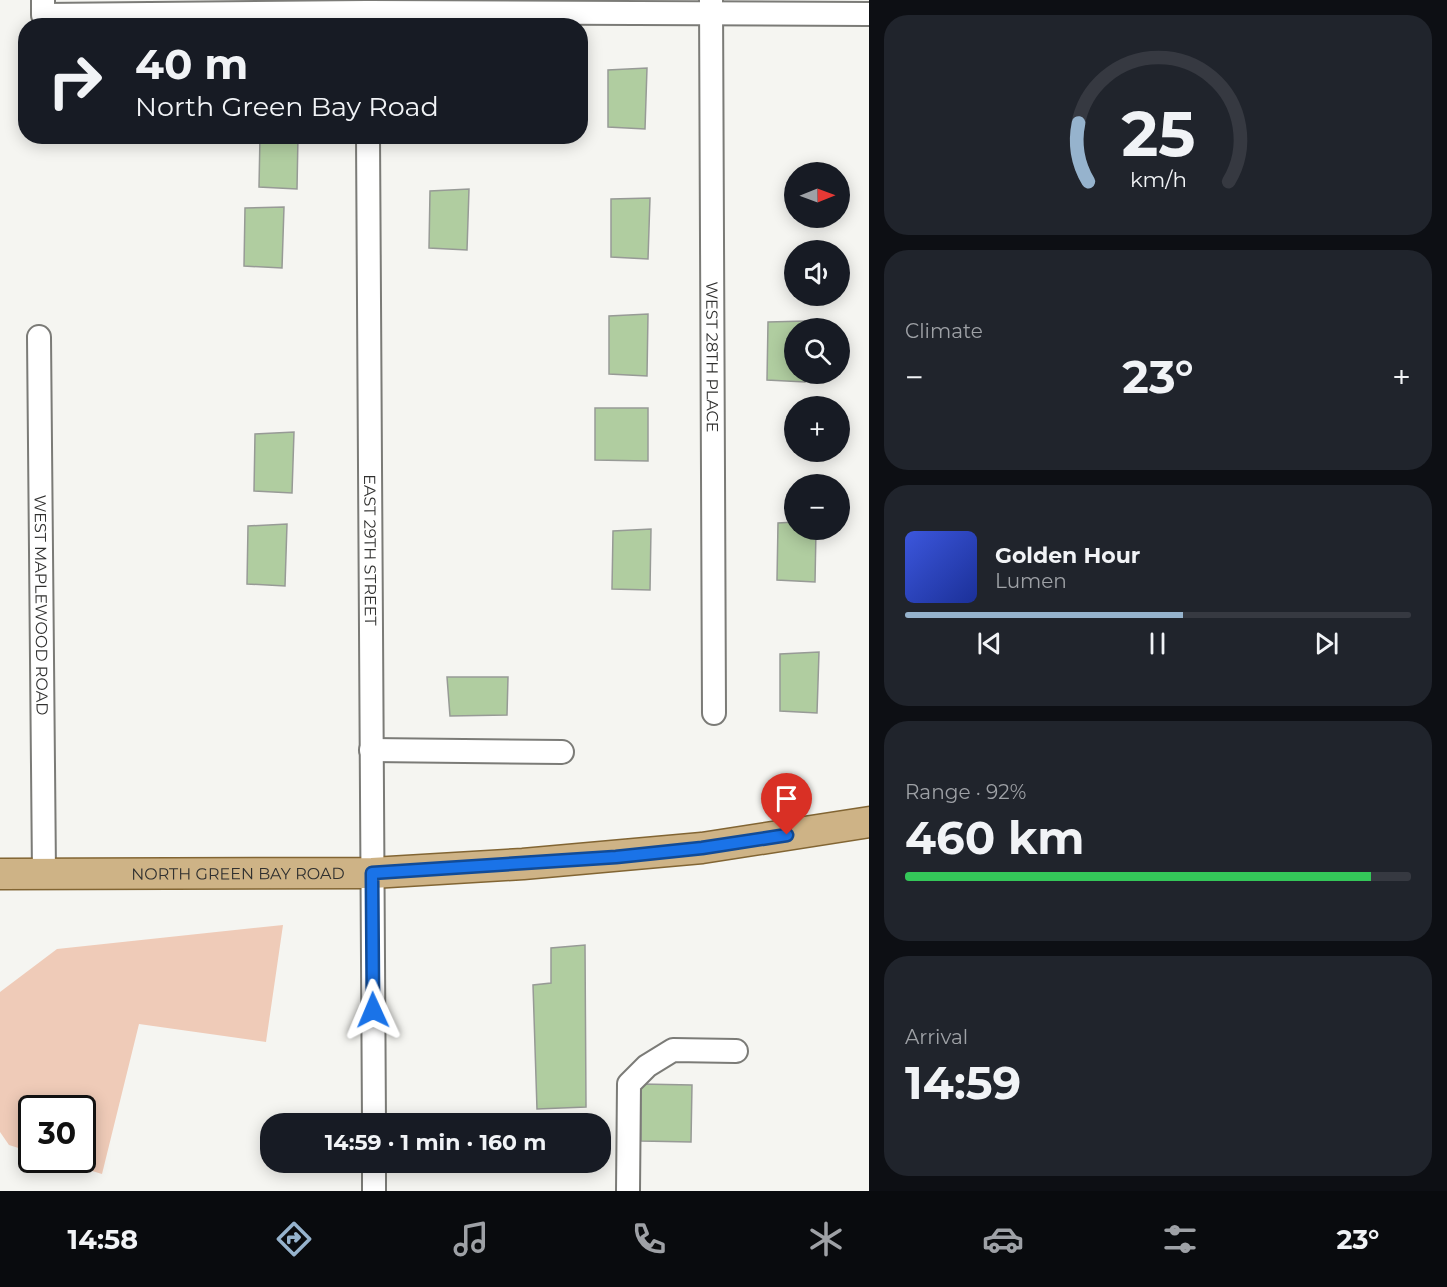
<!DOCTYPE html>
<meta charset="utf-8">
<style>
:root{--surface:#171b24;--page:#20242c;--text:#f1f3f6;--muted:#9ea1a6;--line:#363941;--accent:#96b3cd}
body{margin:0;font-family:Montserrat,sans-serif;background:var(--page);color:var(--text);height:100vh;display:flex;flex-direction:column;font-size:22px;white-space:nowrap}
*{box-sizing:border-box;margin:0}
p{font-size:20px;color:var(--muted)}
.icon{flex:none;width:33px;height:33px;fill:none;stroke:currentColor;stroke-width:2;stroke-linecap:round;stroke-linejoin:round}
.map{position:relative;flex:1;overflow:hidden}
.side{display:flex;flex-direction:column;gap:15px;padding:15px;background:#0d0f14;width:578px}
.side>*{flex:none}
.guide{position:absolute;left:18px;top:18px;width:570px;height:126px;border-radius:24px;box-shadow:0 3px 15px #0003;background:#171b24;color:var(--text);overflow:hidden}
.needle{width:39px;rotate:89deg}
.fabs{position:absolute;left:784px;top:162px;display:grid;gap:12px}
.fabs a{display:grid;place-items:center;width:66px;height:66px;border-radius:50%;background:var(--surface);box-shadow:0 3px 15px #0003;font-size:30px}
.speed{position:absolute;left:18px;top:1095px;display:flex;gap:12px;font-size:30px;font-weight:700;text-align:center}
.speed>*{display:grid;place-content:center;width:78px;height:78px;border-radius:50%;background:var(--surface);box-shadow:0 3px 15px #0003;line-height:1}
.speed .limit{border:3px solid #111;border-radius:9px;background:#fff;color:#111}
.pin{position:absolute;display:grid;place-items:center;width:51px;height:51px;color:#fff;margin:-62px -26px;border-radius:50% 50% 50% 0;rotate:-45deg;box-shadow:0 0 6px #0007}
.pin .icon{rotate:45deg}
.me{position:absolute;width:66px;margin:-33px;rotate:359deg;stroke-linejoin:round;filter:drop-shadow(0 0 4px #0008)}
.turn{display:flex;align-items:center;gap:21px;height:126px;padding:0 18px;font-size:27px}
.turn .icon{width:78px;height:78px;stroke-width:2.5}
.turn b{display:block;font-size:42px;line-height:51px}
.big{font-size:45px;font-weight:700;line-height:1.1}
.side .widget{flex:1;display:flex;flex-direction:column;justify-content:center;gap:9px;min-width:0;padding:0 21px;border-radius:24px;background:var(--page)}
.side .dial{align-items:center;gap:0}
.dial svg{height:156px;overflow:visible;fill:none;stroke:var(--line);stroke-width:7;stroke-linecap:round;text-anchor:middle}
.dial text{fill:var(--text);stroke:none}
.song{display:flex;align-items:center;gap:18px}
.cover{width:72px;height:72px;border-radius:9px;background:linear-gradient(135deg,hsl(230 70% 55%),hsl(230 70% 35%))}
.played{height:6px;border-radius:3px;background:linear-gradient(90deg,var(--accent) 55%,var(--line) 55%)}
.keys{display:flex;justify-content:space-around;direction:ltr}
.heat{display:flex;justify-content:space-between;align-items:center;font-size:33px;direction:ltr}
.charge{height:9px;border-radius:4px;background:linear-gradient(90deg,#34c759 92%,var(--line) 0)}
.trip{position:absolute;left:260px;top:1113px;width:351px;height:60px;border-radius:24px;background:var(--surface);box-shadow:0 3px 15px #0003;font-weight:700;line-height:60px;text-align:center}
.tabs{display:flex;height:96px;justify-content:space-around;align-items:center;background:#090b0e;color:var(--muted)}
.tabs .icon{width:42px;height:42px}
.tabs .active{color:var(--accent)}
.tabs b{font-size:27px;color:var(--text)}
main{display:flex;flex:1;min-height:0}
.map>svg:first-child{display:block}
.green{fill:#efcbb8}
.building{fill:#b0cda0;stroke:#979a96;stroke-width:1.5}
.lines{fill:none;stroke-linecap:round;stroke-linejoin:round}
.minor-casing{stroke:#7b7b77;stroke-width:26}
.major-casing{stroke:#826533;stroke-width:33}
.minor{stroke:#fff;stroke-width:22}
.major{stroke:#ceb386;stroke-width:30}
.route-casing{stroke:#114b97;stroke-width:15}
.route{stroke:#1a73e8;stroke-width:10}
.labels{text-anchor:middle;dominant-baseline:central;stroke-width:6;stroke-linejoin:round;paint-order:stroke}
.street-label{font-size:16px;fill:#30302f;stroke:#f5f5f1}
</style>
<main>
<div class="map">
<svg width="870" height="1191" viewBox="0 0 870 1191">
<rect width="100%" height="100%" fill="#f5f5f1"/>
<path class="green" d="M283,925L266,1042L139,1024L102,1174L56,1160H82V1108H32L31,1152L9,1145L0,1132V992L57,949Z"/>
<g class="building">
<path d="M647,68L645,129L608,127V70Z"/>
<path d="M260,136H298L297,189L259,187Z"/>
<path d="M469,189L467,250L429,248L430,191Z"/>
<path d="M650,198L648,259L611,257V199Z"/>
<path d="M284,207L282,268L244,266L245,208Z"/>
<path d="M648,314L647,376L609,374V316Z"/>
<path d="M806,321V328H795V374H805V382L767,380L768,322Z"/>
<path d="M595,408H648V461L595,460Z"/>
<path d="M294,432L292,493L254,491L255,434Z"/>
<path d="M795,522V530H816L815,582L777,580L778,523Z"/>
<path d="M287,524L285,586L247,584L248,526Z"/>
<path d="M651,529L650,590L612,589L613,531Z"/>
<path d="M819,652L817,713L780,711V654Z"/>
<path d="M447,677H508L507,715L450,716Z"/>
<path d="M585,945L586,1107L537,1109L533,985L551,983V948Z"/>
<path d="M641,1084L692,1085L691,1142L641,1141Z"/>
</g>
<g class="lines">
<defs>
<g id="minor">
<path d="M43,0V15L367,12L870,14"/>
<path id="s1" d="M711,0L714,713"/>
<path id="s2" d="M368,136L374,1124"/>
<path id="s3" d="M39,337L44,873"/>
<path d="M371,750L562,752"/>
<path d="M374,1162V1191"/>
<path d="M628,1191L629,1084L647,1066L673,1050L736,1051"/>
</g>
<g id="major">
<path id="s4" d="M0,874L372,873L523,864L702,848L870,822"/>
</g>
</defs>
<use href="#minor" class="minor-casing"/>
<use href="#major" class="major-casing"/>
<use href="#minor" class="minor"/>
<use href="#major" class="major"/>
</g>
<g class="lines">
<defs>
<path id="route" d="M373,1010L372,873L616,857L702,848L787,835"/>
</defs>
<use href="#route" class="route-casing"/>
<use href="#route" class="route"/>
</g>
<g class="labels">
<g class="street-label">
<text stroke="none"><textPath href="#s1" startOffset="357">WEST 28TH PLACE</textPath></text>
<text stroke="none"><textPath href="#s2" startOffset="414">EAST 29TH STREET</textPath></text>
<text stroke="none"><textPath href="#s3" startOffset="268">WEST MAPLEWOOD ROAD</textPath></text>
<text stroke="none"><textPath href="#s4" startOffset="238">NORTH GREEN BAY ROAD</textPath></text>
</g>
</g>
</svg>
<div class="fabs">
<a><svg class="needle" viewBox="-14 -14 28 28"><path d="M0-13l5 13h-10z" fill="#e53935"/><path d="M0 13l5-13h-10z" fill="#9ea1a6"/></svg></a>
<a><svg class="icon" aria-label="sound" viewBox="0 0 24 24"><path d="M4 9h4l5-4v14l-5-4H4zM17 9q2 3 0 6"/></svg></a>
<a><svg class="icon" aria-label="search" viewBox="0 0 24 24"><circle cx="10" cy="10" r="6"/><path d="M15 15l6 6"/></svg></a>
<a>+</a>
<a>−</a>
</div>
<div class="speed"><div class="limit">30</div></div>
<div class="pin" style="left:787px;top:835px;background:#d93025"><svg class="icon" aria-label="arrive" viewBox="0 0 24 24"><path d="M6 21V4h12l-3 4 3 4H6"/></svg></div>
<svg class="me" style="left:373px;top:1010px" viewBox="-20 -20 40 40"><path d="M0-17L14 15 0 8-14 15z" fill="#1a73e8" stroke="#fff" stroke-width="4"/></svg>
<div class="trip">14:59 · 1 min · 160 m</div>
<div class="guide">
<div class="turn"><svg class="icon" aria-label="right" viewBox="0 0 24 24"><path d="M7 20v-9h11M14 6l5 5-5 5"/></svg><div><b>40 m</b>North Green Bay Road</div></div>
</div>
</div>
<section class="side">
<div class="widget dial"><svg viewBox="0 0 100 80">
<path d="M14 69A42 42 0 1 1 86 69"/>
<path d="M14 69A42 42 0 0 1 9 39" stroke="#96b3cd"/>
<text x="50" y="56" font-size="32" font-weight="700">25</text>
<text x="50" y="72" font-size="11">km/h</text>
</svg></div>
<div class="widget"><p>Climate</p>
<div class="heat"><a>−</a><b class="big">23°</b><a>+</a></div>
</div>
<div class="widget">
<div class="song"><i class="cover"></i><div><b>Golden Hour</b><p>Lumen</p></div></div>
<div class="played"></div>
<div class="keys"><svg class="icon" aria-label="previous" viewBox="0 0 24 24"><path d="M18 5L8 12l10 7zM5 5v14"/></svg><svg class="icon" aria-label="pause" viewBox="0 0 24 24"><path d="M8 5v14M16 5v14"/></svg><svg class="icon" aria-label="next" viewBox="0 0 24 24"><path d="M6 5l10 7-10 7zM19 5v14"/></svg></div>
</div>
<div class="widget"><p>Range · 92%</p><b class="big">460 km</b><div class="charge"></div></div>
<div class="widget"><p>Arrival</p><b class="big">14:59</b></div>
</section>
</main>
<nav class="tabs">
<b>14:58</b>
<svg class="icon active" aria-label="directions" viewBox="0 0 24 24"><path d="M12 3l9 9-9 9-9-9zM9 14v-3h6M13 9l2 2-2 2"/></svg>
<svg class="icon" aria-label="music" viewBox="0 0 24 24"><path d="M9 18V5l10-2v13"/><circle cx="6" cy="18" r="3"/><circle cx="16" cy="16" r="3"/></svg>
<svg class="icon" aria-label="phone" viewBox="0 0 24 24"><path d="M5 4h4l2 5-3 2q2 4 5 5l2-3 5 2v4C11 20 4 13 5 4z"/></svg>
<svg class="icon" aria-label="climate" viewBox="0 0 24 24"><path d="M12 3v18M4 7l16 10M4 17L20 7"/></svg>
<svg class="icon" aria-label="car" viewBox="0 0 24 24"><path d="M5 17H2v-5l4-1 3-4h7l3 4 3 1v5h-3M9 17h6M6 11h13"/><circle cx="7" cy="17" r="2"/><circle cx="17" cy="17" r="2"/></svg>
<svg class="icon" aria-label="filters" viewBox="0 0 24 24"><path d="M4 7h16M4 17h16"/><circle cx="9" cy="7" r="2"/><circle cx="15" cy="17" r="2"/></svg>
<b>23°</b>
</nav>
